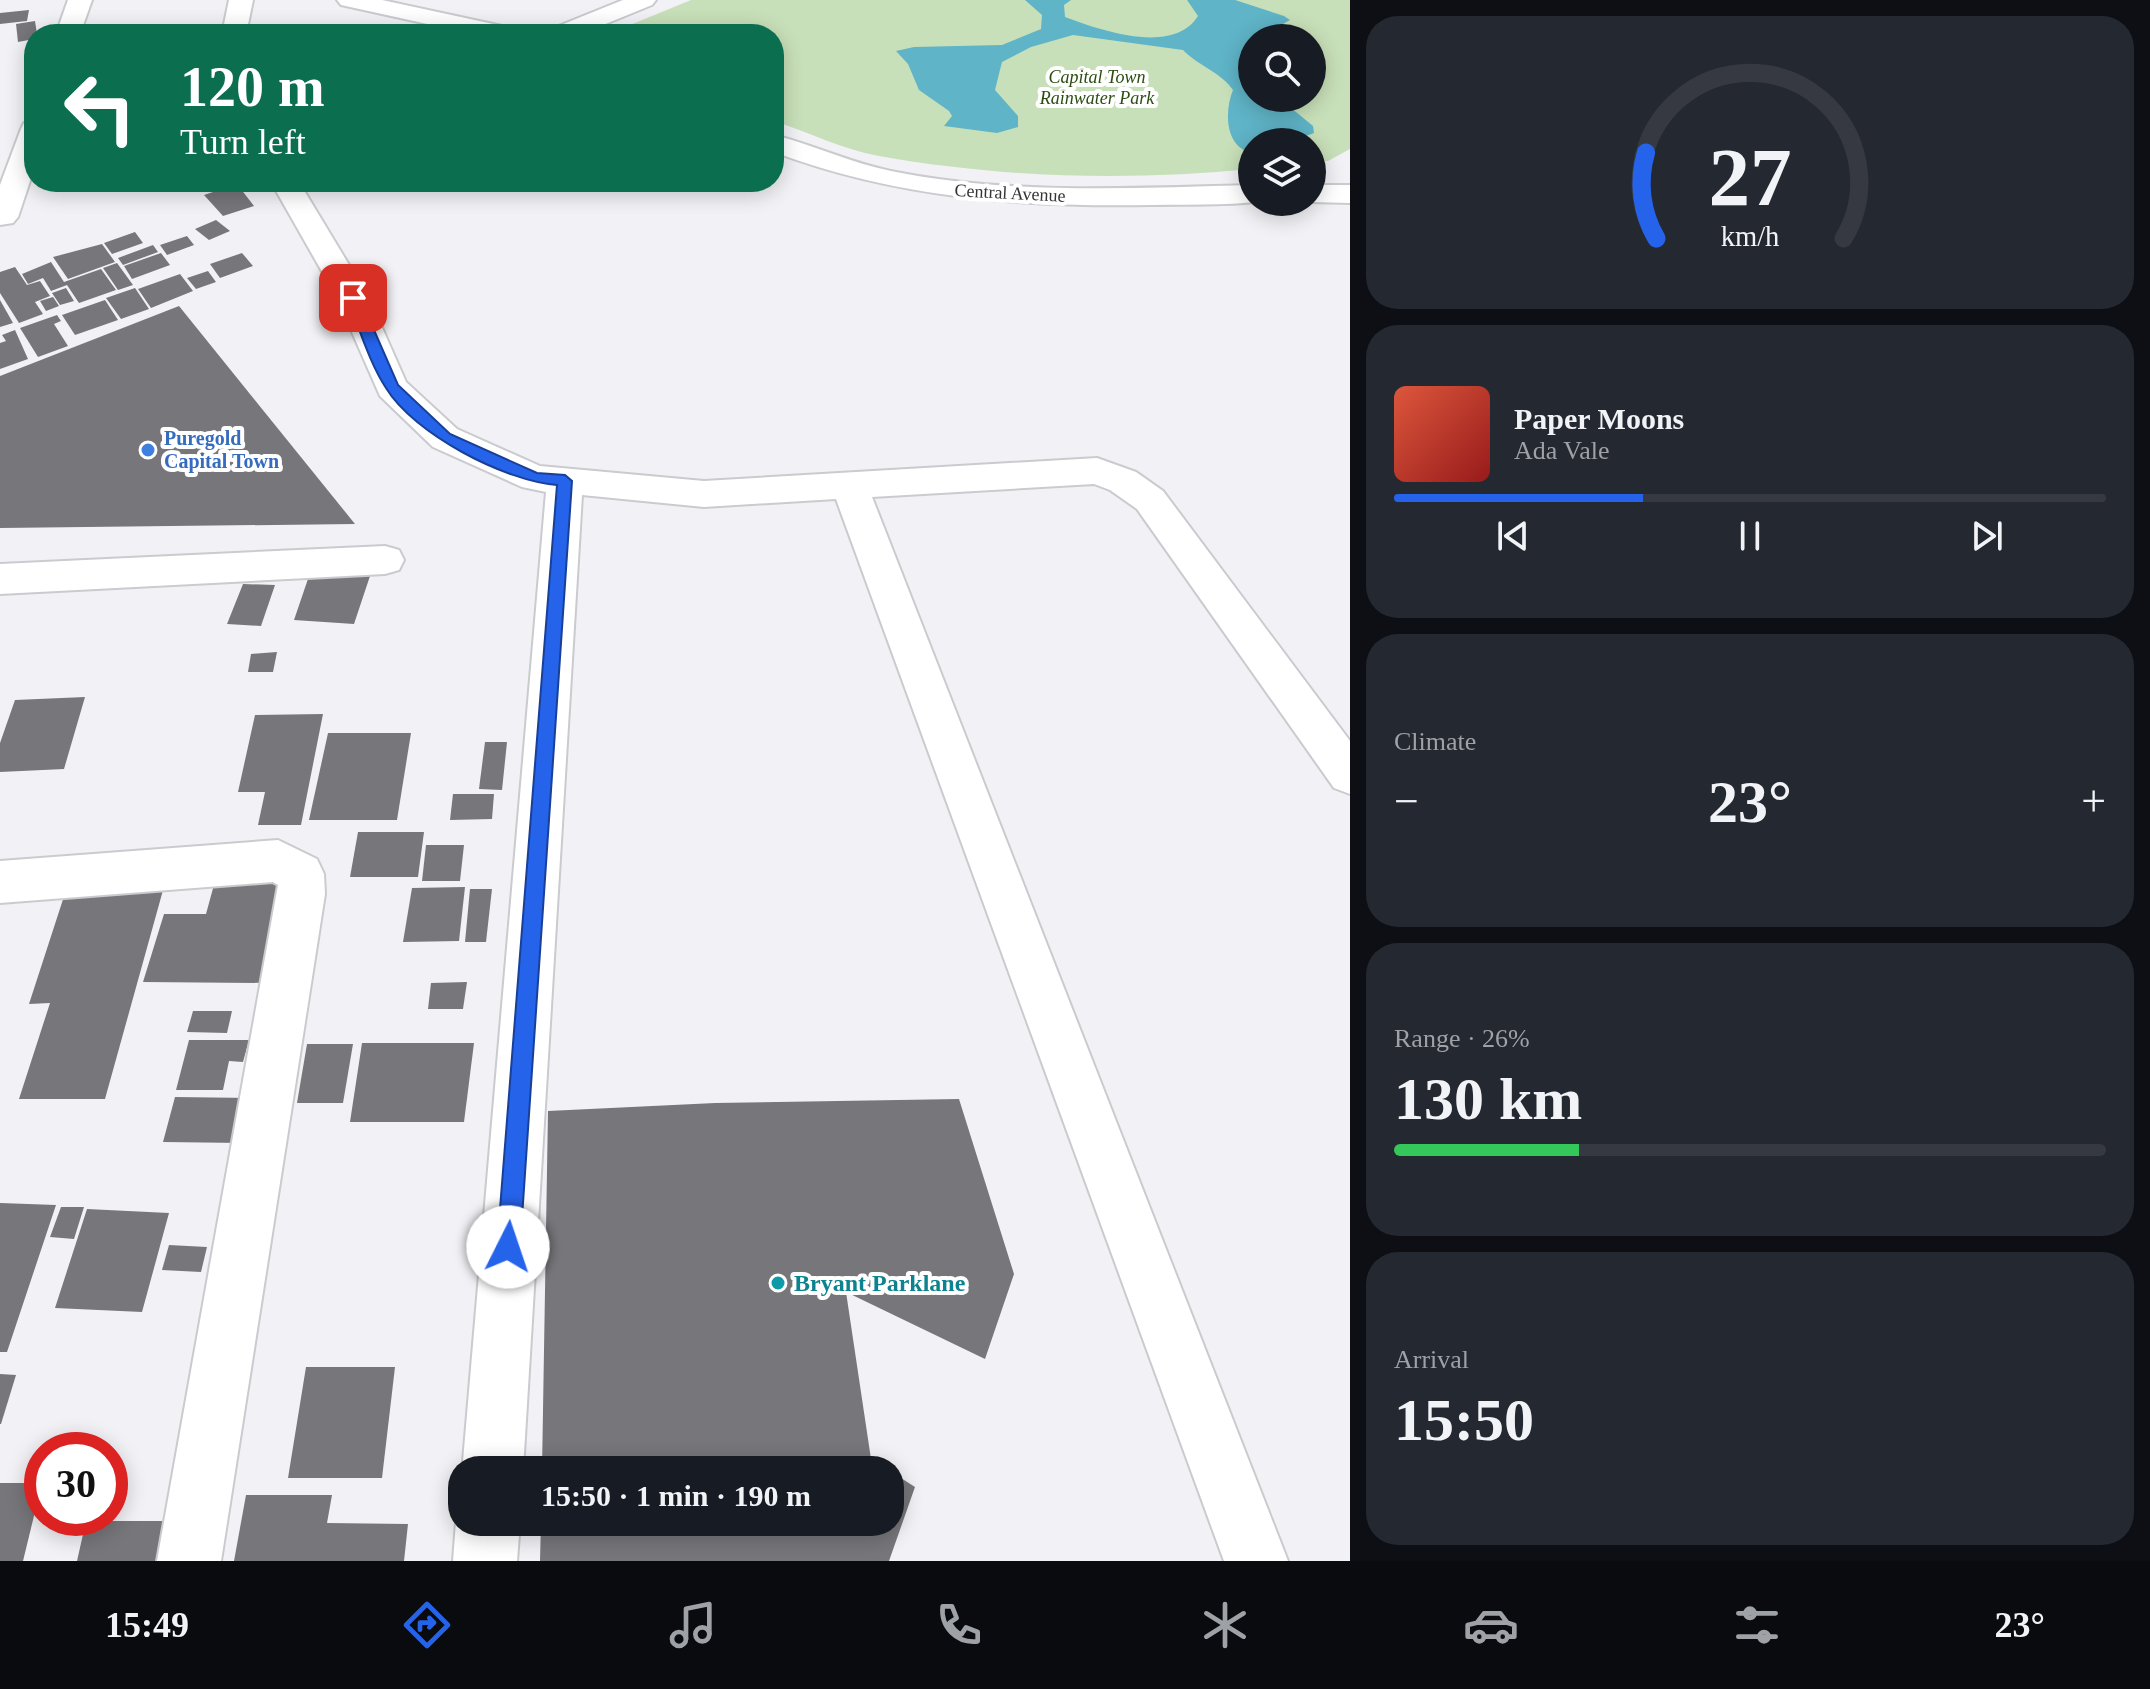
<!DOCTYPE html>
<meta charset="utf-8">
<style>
:root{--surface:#171b24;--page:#242831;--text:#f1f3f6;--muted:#9ea1a6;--line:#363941;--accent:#2563eb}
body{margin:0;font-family:Georgia,serif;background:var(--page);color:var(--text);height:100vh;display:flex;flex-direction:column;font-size:30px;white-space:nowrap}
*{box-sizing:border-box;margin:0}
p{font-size:26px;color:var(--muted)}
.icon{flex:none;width:44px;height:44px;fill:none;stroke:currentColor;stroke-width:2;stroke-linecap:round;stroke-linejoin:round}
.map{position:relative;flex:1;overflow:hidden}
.panel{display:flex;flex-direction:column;gap:16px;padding:16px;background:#0d0f14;width:800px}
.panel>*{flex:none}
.hud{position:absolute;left:24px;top:24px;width:760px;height:168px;border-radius:32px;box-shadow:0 4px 20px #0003;background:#0b6e4f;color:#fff;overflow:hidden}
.tools{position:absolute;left:1238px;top:24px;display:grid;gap:16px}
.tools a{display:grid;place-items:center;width:88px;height:88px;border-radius:50%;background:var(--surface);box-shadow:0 4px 20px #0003;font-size:40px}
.speed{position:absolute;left:24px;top:1432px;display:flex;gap:16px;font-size:40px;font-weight:700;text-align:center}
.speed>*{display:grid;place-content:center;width:104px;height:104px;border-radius:50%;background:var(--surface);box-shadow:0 4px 20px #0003;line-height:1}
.speed .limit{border:12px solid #d22;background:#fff;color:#111}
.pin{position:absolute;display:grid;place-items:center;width:68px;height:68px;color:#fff;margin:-34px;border-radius:16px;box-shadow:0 4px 12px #0006}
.me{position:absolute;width:88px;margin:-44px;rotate:4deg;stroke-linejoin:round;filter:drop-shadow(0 0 6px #0008)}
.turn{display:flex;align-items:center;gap:28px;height:168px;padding:0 24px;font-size:36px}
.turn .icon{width:104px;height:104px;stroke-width:2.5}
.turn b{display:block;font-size:56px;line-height:68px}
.big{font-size:60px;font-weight:700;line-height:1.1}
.panel .widget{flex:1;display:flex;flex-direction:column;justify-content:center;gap:12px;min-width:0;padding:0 28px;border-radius:32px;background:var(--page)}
.panel .dial{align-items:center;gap:0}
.dial svg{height:208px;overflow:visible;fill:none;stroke:var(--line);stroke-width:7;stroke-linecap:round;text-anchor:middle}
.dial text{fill:var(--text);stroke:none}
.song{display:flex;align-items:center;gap:24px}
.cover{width:96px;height:96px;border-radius:12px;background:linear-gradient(135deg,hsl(10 70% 55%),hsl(0 70% 35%))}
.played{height:8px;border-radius:4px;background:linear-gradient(90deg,var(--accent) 35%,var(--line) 35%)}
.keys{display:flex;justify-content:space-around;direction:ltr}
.heat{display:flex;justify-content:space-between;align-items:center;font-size:44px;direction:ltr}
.charge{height:12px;border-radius:6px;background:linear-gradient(90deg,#34c759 26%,var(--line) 0)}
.trip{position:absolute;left:448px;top:1456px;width:456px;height:80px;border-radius:32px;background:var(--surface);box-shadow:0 4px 20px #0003;font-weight:700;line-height:80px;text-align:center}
.dock{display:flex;height:128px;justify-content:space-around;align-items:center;background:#090b0e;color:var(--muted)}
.dock .icon{width:56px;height:56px}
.dock .on{color:var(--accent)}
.dock b{font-size:36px;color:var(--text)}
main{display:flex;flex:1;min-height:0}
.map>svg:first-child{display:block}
.green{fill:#c8e0b9;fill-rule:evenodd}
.water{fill:#5fb4c7}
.building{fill:#77777b}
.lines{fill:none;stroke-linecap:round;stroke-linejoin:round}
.street-casing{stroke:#cacbcf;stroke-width:4}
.street{fill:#fff;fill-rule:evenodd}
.route{fill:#2563eb;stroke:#184099;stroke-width:2}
.shop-dot{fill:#3f7fe0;stroke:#fff;stroke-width:3}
.culture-dot{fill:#0f9aa8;stroke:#fff;stroke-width:3}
.labels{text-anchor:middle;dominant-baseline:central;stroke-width:8;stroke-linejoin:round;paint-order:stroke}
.far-park-label{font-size:18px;font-style:italic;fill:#2c4d12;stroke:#fff}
.far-street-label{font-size:18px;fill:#343435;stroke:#fff}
.shop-label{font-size:20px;font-weight:bold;fill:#366cbe;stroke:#fff;text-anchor:start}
.near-culture-label{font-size:24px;font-weight:bold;fill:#0d838f;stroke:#fff;text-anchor:start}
</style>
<main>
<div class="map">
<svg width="1350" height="1561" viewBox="0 0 1350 1561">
<rect width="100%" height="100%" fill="#f2f2f6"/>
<path class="green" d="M691,0H1350V149L1328,161L1312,163V142H1252V169C1128,181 1002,178 879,156C844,150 808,132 774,121V34H608ZM1252,38H1312V98H1252Z"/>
<path class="water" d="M1025,0H1071L1064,5L1065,17C1100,30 1173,56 1198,16L1187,0H1235L1284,16L1290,20L1283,24L1278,38H1252V98H1279L1313,126L1314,133L1290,142H1252V153C1225,147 1224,112 1233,90C1222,73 1197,65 1183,50L1073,35L1031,47L1002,62L995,90L1018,116V127L997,133L944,126L952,116L949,111L919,90L908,64L896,51L914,47L1002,45L1041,29L1042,15Z"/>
<g class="building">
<path d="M29,10L27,21L0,24V13Z"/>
<path d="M35,21L37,34L34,39L18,42L16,24Z"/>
<path d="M237,184L254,206L223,216L204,195Z"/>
<path d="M216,220L230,231L209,240L195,229Z"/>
<path d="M135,232L143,243L112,254L104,243Z"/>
<path d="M187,236L194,245L167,255L160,245Z"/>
<path d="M102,244L115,262L68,279L53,257Z"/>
<path d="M153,245L158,252L123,265L118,258Z"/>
<path d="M161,253L170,265L132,279L124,266Z"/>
<path d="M242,253L253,266L220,278L210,264Z"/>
<path d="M51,262L64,282L101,269L116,290L79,303L67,285L51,291L43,278L28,284L22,274Z"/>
<path d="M117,263L133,285L118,290L103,268Z"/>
<path d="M15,267L27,285L40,281L50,296L35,302L43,314L19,323L0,293V272Z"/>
<path d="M208,271L216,282L196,289L187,278Z"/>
<path d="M180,274L193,291L151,308L138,289Z"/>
<path d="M66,288L74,301L60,305L52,293Z"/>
<path d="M135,288L149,309L121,319L106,298Z"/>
<path d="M53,297L59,306L46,311L40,301Z"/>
<path d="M0,300L13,323L0,327Z"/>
<path d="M105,300L118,320L75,335L62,315Z"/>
<path d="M179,306L355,524L0,528V376Z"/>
<path d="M57,315L61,321L54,324L68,346L38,357L20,328Z"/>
<path d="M15,330L28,359L0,369V343L6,341L2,335Z"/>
<path d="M310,573L370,576L354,624L294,620Z"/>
<path d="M243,584L275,585L261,626L227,624Z"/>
<path d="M277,652L273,672H248L251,654Z"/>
<path d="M85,697L64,769L0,772V743L15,700Z"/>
<path d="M323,714L301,825H258L265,792H238L255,715Z"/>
<path d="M328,733H411L397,820H309Z"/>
<path d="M485,742H507L502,790L479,789Z"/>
<path d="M453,794H494L492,819L450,820Z"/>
<path d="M358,832H424L418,877H350Z"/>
<path d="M426,845H464L460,881H422Z"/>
<path d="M215,881H294L272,983L143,982L164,914H206Z"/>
<path d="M165,883L105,1099H19L50,1003L29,1004L68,884Z"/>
<path d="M465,887L459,941L403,942L412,888Z"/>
<path d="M470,889H492L486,942H465Z"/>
<path d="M467,982L463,1009H428L431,983Z"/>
<path d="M193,1011H232L227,1033L187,1032Z"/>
<path d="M189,1040H249L243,1062L229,1061L223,1090H176Z"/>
<path d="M362,1043H474L464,1122H350Z"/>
<path d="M307,1044H353L343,1103H297Z"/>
<path d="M175,1097L252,1098L243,1143L163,1142Z"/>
<path d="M959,1099L1014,1274L985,1359L846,1292L871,1459L888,1470H542L548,1111L715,1103Z"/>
<path d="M0,1203L56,1205L7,1352H0Z"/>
<path d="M61,1207H84L74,1239L50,1237Z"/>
<path d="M87,1209L169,1213L142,1312L55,1308Z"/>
<path d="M169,1245L207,1247L201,1272L162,1270Z"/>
<path d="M306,1367H395L382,1478H288Z"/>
<path d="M0,1374L16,1375L1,1424H0Z"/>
<path d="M890,1471L915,1487L889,1561H540L541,1522H890Z"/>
<path d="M0,1483H42L23,1561H0Z"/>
<path d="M246,1495H332L327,1523L408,1524L404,1561H234Z"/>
<path d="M86,1521H172L164,1561H77Z"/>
</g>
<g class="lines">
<defs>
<g id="street">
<path d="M68,0H92L80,34H56Z"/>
<path d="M229,0H253L246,34H222Z"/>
<path d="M337,0H382L507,27L519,34H473L341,5Z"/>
<path d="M623,0H656L652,5L581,34H548L551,29Z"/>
<path d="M34,121V169L18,217L13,223L0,225V185L21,129L24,123Z"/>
<path d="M774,135C814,145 851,163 891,171C1009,195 1132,188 1252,185L1254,202C1220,206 1185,204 1151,205C1021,207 896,198 774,152Z"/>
<path d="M271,182H299L369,298L406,382L457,429L540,466L704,481L1097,458L1136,472L1163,491L1350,741V794L1334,788L1137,509L1110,490L1094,484L872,497L1288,1561H1224L836,499L704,507L582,495L523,1470L462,1473L546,492L522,487L433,447L380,396L337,298Z"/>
<path d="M1312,185H1350V203L1310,202Z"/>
<path d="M385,546L399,550L404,560L399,570L385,574L0,594V564Z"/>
<path d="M278,840L317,859L324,874L325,894L221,1561H157L278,885L273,882L0,903V861Z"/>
<path d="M462,1508V1522H520L517,1561H453L456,1522Z"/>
</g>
</defs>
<use href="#street" class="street-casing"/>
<use href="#street" class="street"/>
</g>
<path class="route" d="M353,294L360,298L398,385L450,434L537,473L565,475L572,481L520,1247L516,1255L508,1258L500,1255L497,1247L557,485C505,481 414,434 386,388C369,362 359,327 347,298Z"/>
<circle class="shop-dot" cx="148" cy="450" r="8"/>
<circle class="culture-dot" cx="778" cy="1283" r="8"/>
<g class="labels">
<g class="far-park-label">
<text x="1097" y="77">Capital Town<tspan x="1097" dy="21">Rainwater Park</tspan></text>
</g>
<g class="far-street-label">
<text transform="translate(1010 193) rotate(3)">Central Avenue</text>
</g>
<g class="shop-label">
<text x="164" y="438">Puregold<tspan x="164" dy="23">Capital Town</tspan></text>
</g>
<g class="near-culture-label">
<text x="794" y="1283">Bryant Parklane</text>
</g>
</g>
</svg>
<div class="tools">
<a><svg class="icon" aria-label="search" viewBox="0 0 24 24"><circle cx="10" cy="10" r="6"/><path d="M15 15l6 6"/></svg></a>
<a><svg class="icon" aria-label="layers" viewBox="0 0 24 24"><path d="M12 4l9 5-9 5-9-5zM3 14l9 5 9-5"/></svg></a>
</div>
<div class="speed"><div class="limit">30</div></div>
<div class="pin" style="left:353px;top:298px;background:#d93025"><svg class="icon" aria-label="arrive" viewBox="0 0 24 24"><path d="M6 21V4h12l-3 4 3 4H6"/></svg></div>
<svg class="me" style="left:508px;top:1247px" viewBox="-20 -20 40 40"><circle r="19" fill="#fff"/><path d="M0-13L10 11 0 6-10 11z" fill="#2563eb"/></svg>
<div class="trip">15:50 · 1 min · 190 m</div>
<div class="hud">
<div class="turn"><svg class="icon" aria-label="left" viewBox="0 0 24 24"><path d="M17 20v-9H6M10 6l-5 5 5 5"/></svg><div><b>120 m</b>Turn left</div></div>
</div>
</div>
<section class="panel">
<div class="widget dial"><svg viewBox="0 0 100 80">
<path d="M14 69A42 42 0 1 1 86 69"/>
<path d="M14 69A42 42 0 0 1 10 36" stroke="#2563eb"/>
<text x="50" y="56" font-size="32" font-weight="700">27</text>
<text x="50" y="72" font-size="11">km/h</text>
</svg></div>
<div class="widget">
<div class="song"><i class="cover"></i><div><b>Paper Moons</b><p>Ada Vale</p></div></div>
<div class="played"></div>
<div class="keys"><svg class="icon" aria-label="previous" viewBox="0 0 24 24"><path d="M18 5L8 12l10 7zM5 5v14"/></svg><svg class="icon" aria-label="pause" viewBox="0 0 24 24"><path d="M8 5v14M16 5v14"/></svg><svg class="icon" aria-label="next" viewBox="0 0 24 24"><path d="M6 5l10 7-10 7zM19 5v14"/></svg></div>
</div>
<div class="widget"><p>Climate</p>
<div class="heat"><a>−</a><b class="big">23°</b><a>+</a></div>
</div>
<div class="widget"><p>Range · 26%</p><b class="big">130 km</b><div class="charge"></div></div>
<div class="widget"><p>Arrival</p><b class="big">15:50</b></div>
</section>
</main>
<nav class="dock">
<b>15:49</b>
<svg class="icon on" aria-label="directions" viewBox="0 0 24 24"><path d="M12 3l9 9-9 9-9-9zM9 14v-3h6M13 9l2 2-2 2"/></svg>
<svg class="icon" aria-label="music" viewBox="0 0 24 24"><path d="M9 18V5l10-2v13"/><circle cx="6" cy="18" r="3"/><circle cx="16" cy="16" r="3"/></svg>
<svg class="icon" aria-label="phone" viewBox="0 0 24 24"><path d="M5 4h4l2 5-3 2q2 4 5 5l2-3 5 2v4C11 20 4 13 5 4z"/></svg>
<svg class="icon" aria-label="climate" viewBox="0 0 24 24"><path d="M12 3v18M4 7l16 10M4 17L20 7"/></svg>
<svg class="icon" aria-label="car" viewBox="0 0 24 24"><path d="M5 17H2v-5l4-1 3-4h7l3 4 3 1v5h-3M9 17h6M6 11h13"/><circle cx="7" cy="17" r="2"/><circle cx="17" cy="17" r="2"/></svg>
<svg class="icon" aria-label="filters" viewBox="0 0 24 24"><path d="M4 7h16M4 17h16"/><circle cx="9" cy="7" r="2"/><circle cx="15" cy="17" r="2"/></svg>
<b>23°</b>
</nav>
